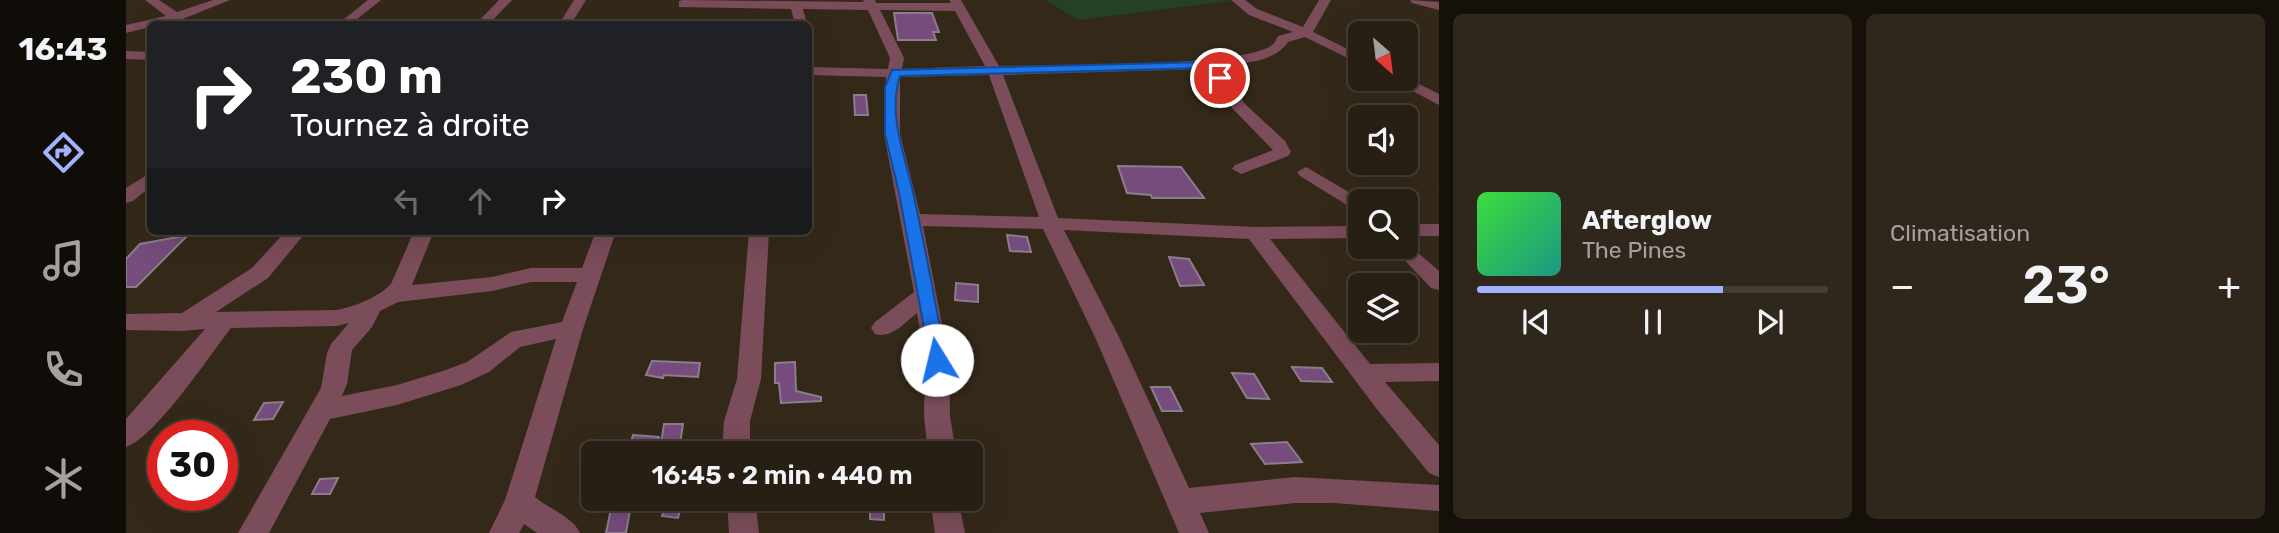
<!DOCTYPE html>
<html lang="fr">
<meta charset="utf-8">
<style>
:root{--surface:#271f13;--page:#2f271c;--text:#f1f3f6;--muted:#a4a2a0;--line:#433d33;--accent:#a4b1fc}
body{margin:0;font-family:Rubik,sans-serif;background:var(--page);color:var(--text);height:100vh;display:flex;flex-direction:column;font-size:26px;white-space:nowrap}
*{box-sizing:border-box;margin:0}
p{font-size:23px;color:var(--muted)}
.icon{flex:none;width:38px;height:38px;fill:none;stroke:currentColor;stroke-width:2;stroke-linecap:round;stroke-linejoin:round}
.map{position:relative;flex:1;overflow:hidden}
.side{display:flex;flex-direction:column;gap:14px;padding:14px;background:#15110a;width:840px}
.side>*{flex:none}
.hud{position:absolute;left:21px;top:21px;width:665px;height:214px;border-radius:10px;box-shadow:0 7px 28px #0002,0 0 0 2px var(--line);background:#202124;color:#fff;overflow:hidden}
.needle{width:46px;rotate:152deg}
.buttons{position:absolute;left:1222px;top:21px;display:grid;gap:14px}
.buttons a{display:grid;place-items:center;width:70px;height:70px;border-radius:10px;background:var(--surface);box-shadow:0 7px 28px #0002,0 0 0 2px var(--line);font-size:35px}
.speed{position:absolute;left:21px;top:420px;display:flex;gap:14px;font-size:35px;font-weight:700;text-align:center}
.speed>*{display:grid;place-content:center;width:91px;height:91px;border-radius:50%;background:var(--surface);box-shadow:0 7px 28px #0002,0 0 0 2px var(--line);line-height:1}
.speed .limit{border:10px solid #d22;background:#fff;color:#111}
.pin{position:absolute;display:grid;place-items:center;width:60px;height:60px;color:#fff;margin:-30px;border:4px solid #fff;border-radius:50%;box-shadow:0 2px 7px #0007}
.me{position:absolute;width:77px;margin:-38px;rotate:351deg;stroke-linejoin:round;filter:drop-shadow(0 0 5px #0008)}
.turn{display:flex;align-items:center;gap:24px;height:147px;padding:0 28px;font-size:32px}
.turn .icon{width:91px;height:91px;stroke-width:2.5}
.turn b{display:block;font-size:49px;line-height:60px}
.lanes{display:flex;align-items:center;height:66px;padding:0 28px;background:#0003;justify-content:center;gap:35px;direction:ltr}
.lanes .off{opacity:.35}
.big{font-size:52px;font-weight:600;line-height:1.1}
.side .tile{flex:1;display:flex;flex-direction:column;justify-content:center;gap:10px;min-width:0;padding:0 24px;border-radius:10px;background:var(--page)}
.song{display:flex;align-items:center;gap:21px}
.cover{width:84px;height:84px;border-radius:10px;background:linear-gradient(135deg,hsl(120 70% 55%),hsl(170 70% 35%))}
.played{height:7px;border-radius:4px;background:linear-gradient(90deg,var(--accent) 70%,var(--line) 70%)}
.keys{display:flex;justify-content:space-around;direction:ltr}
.heat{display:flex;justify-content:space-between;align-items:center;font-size:38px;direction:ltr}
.side .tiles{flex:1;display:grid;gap:14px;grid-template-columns:repeat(2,1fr)}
.trip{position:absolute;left:455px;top:441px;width:402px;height:70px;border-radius:10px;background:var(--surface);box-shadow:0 7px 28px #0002,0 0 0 2px var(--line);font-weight:600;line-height:70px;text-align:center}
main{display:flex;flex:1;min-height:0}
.menu{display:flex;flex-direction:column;width:126px;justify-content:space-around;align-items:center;background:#100c08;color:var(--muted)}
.menu .icon{width:49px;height:49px}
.menu .on{color:var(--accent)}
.menu b{font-size:32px;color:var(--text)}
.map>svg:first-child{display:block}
.green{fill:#254124}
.building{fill:#754c7b;stroke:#8c7d8e;stroke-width:2}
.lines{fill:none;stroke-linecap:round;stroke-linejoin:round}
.minor{fill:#7b4c5a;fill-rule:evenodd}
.route{fill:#1a73e8;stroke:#114b97;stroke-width:2}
</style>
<main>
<nav class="menu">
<b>16:43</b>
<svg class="icon on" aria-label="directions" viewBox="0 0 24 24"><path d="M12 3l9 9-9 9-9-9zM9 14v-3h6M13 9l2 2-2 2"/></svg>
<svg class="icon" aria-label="music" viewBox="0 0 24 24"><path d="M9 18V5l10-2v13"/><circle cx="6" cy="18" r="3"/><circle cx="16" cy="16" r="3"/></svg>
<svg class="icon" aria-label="phone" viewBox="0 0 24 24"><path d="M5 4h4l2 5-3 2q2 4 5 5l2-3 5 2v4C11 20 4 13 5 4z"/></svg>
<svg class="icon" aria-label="climate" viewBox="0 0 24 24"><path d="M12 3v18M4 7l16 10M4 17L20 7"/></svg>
</nav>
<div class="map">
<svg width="1313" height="533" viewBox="0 0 1313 533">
<rect width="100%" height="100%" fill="#342919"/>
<path class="green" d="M919,0H1100L1103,1L953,20Z"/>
<g class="building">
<path d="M768,13H806L813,32H807L810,40H772Z"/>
<path d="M728,95H740L742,115H729Z"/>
<path d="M992,166L1055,167L1078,198H1026L1025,195L1001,193Z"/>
<path d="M62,235L10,287H0V259L14,244Z"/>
<path d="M881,235L901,237L905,252L884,251Z"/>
<path d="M1043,257L1063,259L1078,285L1054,286Z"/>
<path d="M830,283L852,285V302L829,300Z"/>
<path d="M526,361L574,363L572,377L538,375L537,378L520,375Z"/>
<path d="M669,362L670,391L695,397V401L655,403L653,383H649V363Z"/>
<path d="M1166,367L1196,368L1206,382L1175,381Z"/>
<path d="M1106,373L1128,374L1143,399L1121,398Z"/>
<path d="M1025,387H1044L1056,411H1036Z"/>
<path d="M157,402L147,419L128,420L138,403Z"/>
<path d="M538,424H557L554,444H535Z"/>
<path d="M507,435L533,437L529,453H502Z"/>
<path d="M1161,442L1176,462L1139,464L1125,444Z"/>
<path d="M212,478L204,494H186L194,479Z"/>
<path d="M487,499H506L500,533H480Z"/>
<path d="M541,499H557L552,518L536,516Z"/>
<path d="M744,499H758V520L744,519Z"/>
</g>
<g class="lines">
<g class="minor">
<path d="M19,0H33L51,12L87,0H104L54,20L24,24V27L0,33V25L40,16Z"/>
<path d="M242,0H255L225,24H212Z"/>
<path d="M373,0H386L363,24H350Z"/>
<path d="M448,0H460L445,24H433Z"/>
<path d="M557,0L738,2L737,0H749L750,3H825L823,0H835L873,66C919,65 1118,68 1146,45C1149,43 1150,39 1152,36L1167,32L1123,15L1105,0H1119L1131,9L1177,27L1193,0H1205L1187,32L1234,55V64L1179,37L1162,42C1148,63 1115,63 1092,67L1111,89L1118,103L1159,141L1165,152L1162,156L1115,174L1106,169L1109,165L1147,150L1106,108L1099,93L1078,69L877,75L932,218L1129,227L1234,226V238L1144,239L1244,364L1313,363V381L1259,382L1313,445V477L1303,473L1250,408L1123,239L938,230L993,337L1063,488L1169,477L1313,485V511L1208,503H1169L1074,513L1083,533H1053L969,337L917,229L797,226L823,360L824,416L830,453H802L798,416L799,360L791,313C778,323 766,339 749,334L745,328L749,322L788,292L758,134L760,77L682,75V67L762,69L764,58L742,10L677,9L681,24H669L665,9L553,7V1ZM754,10L829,11L859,66L776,69L778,58ZM863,75L913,217L794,214L774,134V77Z"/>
<path d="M1284,0L1313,2V10L1286,3Z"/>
<path d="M0,51L24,52V60L0,59Z"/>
<path d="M1279,77L1313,94V105L1264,79Z"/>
<path d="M1180,167L1238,201H1234V213L1174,176L1171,172Z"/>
<path d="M24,173V187L7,201L0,203V188Z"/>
<rect x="1279" y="224" width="34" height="12"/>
<path d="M160,231H181L142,278L90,312L211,310C230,306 251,298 265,284L288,231H308L286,285L366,277L405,268H456L470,231H490L457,329L409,497C423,509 447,517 454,533H411L398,524L393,533H363L379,500L430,339L394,347L363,372L335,385L271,405L204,419L143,533H112L195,388L201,353L205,344L223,323L211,326L105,328C83,356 30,437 0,447V419L79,329L57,331L0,330V314L56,313L126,268ZM405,282H451L436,322L385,332L341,362L317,371L271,385L216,396L221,384L226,350L246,327L254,311L272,302L366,291Z"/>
<path d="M623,231H643L635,379L624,421V453H596L598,421L611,379Z"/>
<path d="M1279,242L1313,271V290L1305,288L1266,247H1279Z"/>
<path d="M601,499H629L633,533H603Z"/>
<path d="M804,499H832L839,533H809Z"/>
</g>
</g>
<path class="route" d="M1082,62L1098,76V81H1090L1079,68L774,76C761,115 780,158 788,197C800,251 810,306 820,360L818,365H805L773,193L759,134V87L766,70Z"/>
</svg>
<div class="buttons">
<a><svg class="needle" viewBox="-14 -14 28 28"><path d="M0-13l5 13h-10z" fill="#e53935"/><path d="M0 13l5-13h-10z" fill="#a4a2a0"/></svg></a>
<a><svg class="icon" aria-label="sound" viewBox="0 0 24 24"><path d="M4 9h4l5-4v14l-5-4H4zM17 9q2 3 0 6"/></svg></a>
<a><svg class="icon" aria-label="search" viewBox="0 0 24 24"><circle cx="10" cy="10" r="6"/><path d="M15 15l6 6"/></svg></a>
<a><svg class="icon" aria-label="layers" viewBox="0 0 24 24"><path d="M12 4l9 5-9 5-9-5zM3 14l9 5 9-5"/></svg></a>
</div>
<div class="speed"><div class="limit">30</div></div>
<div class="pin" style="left:1094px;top:78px;background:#d93025"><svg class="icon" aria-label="arrive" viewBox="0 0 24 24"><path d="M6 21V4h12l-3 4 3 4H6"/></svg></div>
<svg class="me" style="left:811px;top:360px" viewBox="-20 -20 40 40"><circle r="19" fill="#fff"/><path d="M0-13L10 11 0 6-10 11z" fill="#1a73e8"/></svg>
<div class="trip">16:45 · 2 min · 440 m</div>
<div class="hud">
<div class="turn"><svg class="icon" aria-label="right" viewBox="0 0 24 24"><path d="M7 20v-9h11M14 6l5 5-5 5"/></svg><div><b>230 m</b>Tournez à droite</div></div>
<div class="lanes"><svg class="icon off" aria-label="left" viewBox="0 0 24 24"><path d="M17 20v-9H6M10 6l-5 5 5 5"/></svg><svg class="icon off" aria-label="ahead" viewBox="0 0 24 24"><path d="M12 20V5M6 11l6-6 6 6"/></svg><svg class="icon" aria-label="right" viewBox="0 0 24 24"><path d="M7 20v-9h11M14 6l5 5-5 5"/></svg></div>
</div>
</div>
<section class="side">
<div class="tiles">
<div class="tile">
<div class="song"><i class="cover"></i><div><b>Afterglow</b><p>The Pines</p></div></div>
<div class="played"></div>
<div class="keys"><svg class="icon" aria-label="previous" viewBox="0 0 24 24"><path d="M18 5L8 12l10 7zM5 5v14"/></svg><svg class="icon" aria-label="pause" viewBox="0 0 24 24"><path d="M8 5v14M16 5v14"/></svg><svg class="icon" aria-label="next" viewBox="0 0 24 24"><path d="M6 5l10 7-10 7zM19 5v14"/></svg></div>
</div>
<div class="tile"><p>Climatisation</p>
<div class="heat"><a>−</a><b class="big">23°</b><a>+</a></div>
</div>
</div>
</section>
</main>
